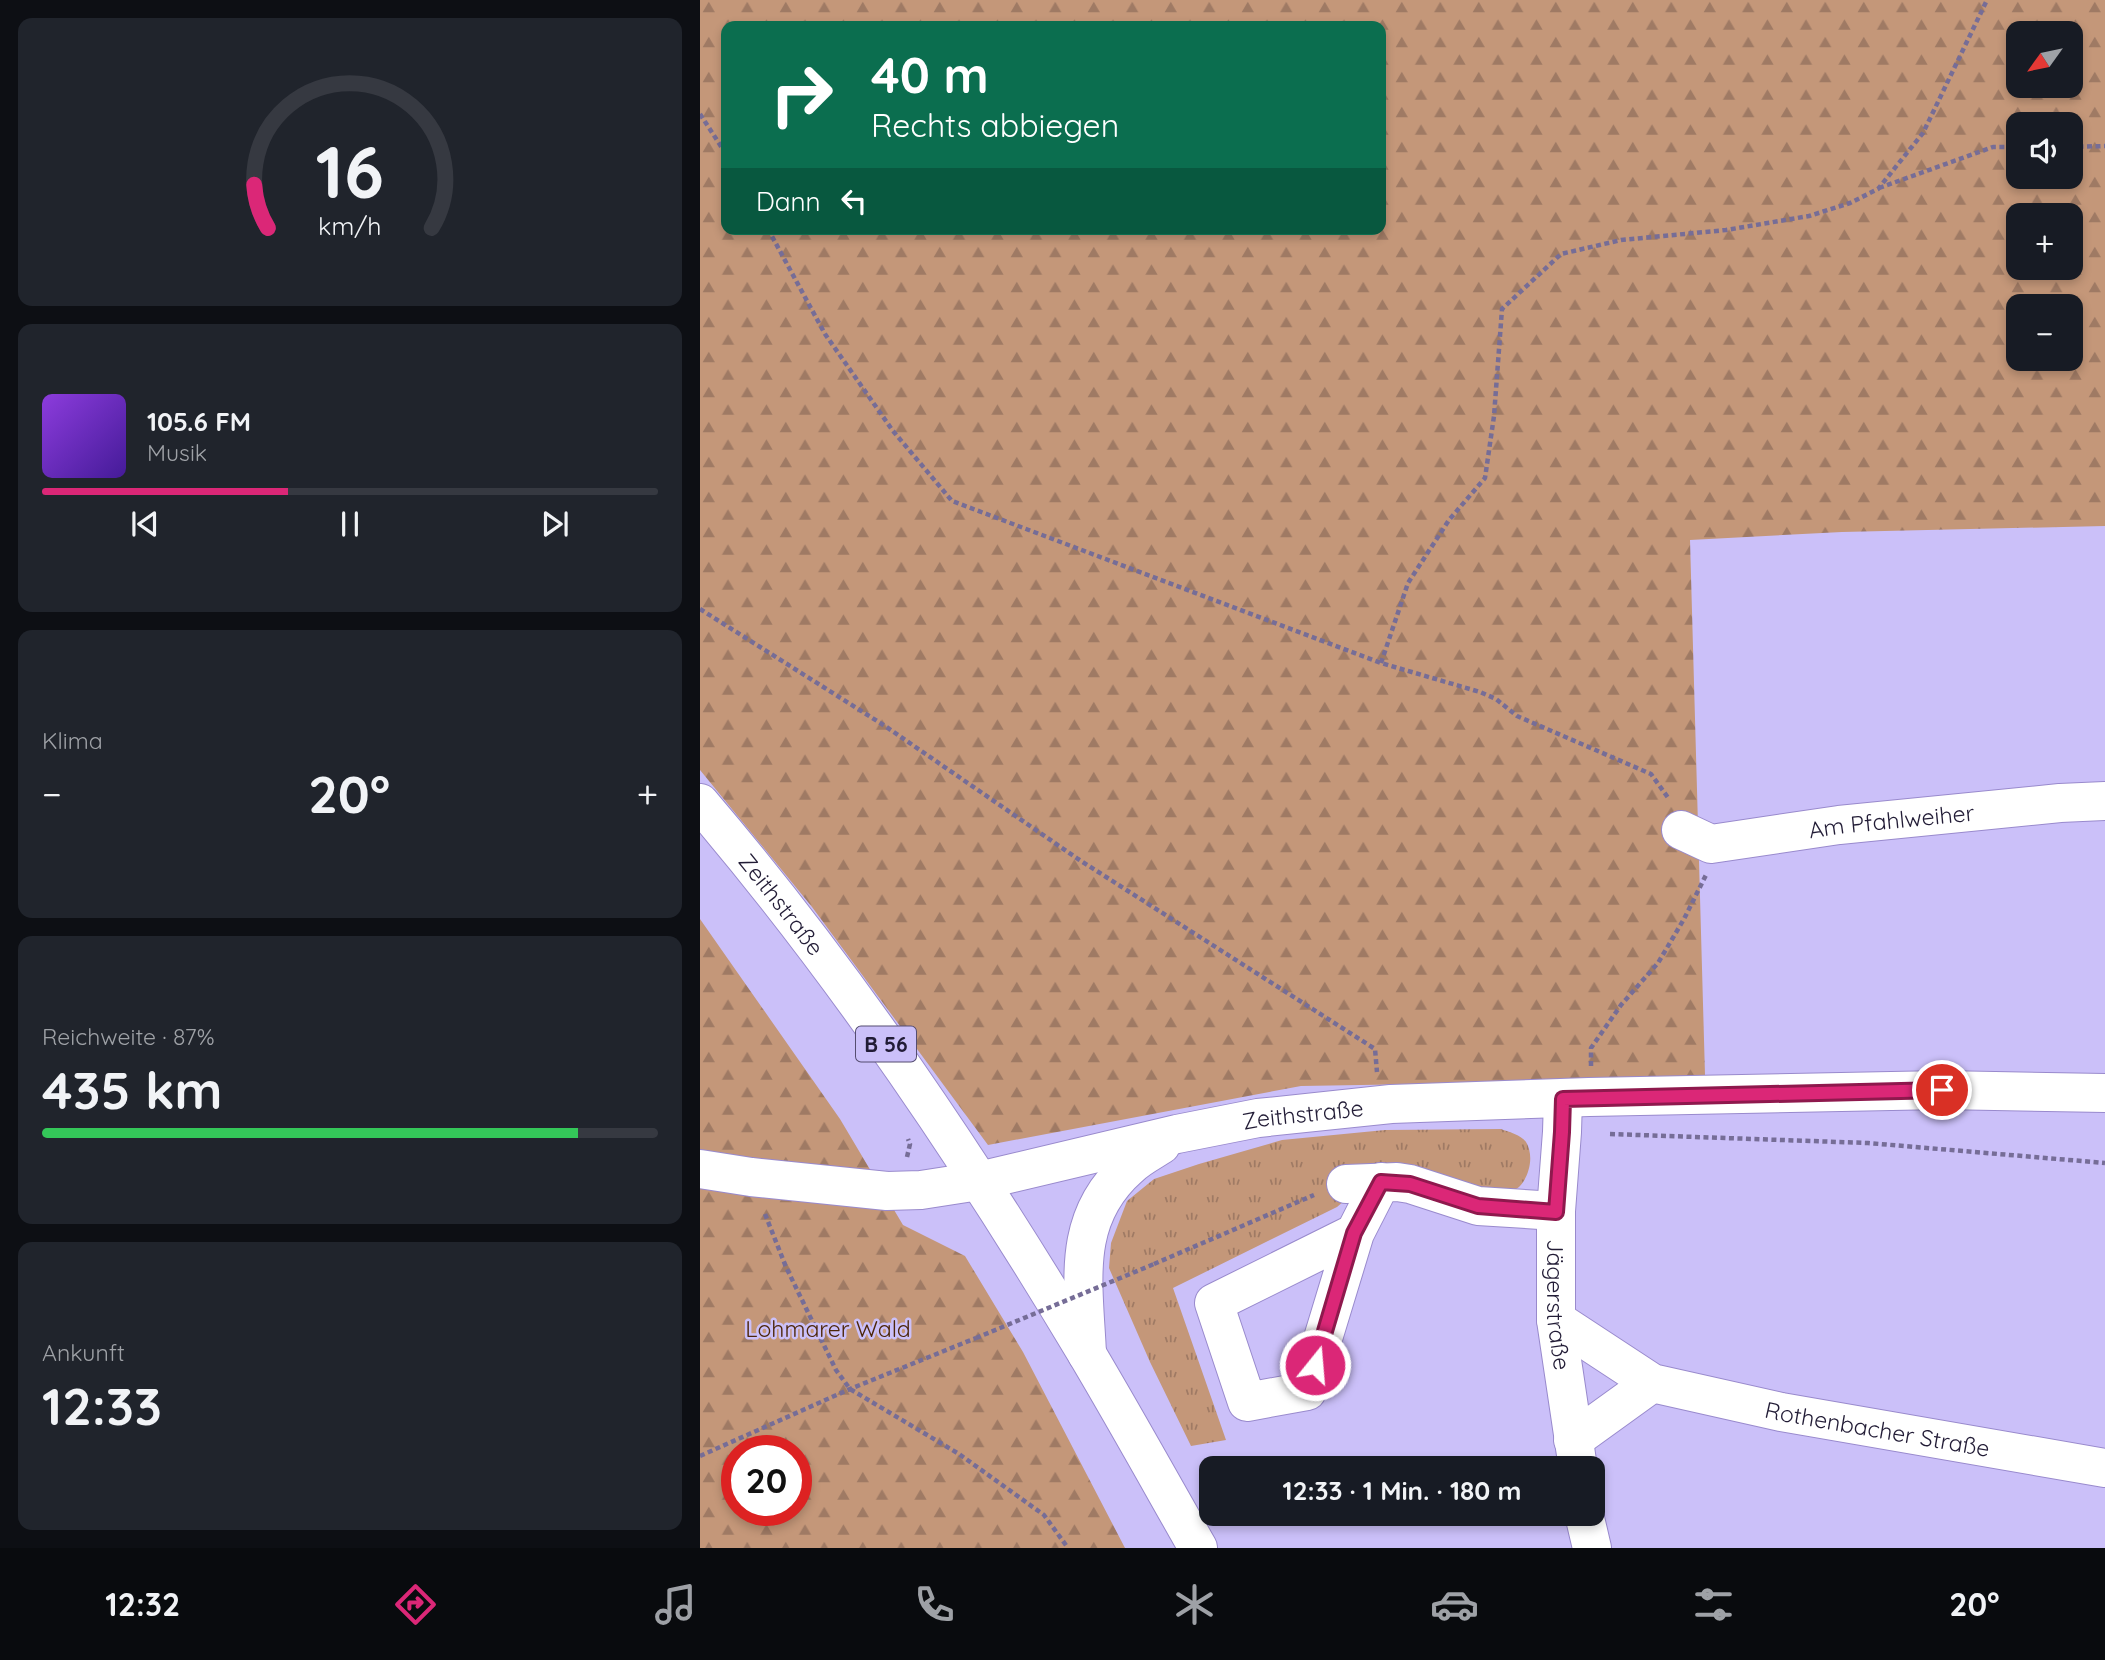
<!DOCTYPE html>
<html lang="de">
<meta charset="utf-8">
<style>
:root{--surface:#171b24;--page:#20242c;--text:#f1f3f6;--muted:#9ea1a6;--line:#363941;--accent:#db2777}
body{margin:0;font-family:Quicksand,sans-serif;background:var(--page);color:var(--text);height:100vh;display:flex;flex-direction:column;font-size:26px;white-space:nowrap}
*{box-sizing:border-box;margin:0}
p{font-size:23px;color:var(--muted)}
.icon{flex:none;width:38px;height:38px;fill:none;stroke:currentColor;stroke-width:2;stroke-linecap:round;stroke-linejoin:round}
.map{position:relative;flex:1;overflow:hidden}
.sheet{display:flex;flex-direction:column;gap:18px;padding:18px;background:#0d0f14;width:700px}
.sheet>*{flex:none}
.top-card{position:absolute;left:21px;top:21px;width:665px;height:214px;border-radius:14px;box-shadow:0 4px 10px #0003;background:#0b6e4f;color:#fff;overflow:hidden}
.needle{width:46px;rotate:237deg}
.tools{position:absolute;left:1306px;top:21px;display:grid;gap:14px}
.tools a{display:grid;place-items:center;width:77px;height:77px;border-radius:14px;background:var(--surface);box-shadow:0 4px 10px #0003;font-size:35px}
.speed{position:absolute;left:21px;top:1435px;display:flex;gap:14px;font-size:35px;font-weight:700;text-align:center}
.speed>*{display:grid;place-content:center;width:91px;height:91px;border-radius:50%;background:var(--surface);box-shadow:0 4px 10px #0003;line-height:1}
.speed .limit{border:10px solid #d22;background:#fff;color:#111}
.pin{position:absolute;display:grid;place-items:center;width:60px;height:60px;color:#fff;margin:-30px;border:4px solid #fff;border-radius:50%;box-shadow:0 2px 7px #0007}
.me{position:absolute;width:77px;margin:-38px;rotate:17deg;stroke-linejoin:round;filter:drop-shadow(0 0 5px #0008)}
.turn{display:flex;align-items:center;gap:24px;height:147px;padding:0 35px;font-size:32px}
.turn .icon{width:91px;height:91px;stroke-width:2.5}
.turn b{display:block;font-size:49px;line-height:60px}
.then{display:flex;align-items:center;height:66px;padding:0 35px;background:#0003;gap:14px;font-size:26px}
.big{font-size:52px;font-weight:700;line-height:1.1}
.sheet .widget{flex:1;display:flex;flex-direction:column;justify-content:center;gap:10px;min-width:0;padding:0 24px;border-radius:14px;background:var(--page)}
.sheet .dial{align-items:center;gap:0}
.dial svg{height:182px;overflow:visible;fill:none;stroke:var(--line);stroke-width:7;stroke-linecap:round;text-anchor:middle}
.dial text{fill:var(--text);stroke:none}
.song{display:flex;align-items:center;gap:21px}
.cover{width:84px;height:84px;border-radius:10px;background:linear-gradient(135deg,hsl(270 70% 55%),hsl(260 70% 35%))}
.played{height:7px;border-radius:4px;background:linear-gradient(90deg,var(--accent) 40%,var(--line) 40%)}
.keys{display:flex;justify-content:space-around;direction:ltr}
.heat{display:flex;justify-content:space-between;align-items:center;font-size:38px;direction:ltr}
.charge{height:10px;border-radius:5px;background:linear-gradient(90deg,#34c759 87%,var(--line) 0)}
.trip{position:absolute;left:499px;top:1456px;width:406px;height:70px;border-radius:14px;background:var(--surface);box-shadow:0 4px 10px #0003;font-weight:700;line-height:70px;text-align:center}
.menu{display:flex;height:112px;justify-content:space-around;align-items:center;background:#090b0e;color:var(--muted)}
.menu .icon{width:49px;height:49px}
.menu .on{color:var(--accent)}
.menu b{font-size:32px;color:var(--text)}
main{display:flex;flex:1;min-height:0}
.map>svg:first-child{display:block}
.grass{fill:url(#grass-tufts)}
.forest{fill:url(#forest-firs);fill-rule:evenodd}
.lines{fill:none;stroke-linecap:round;stroke-linejoin:round}
.minor-casing{stroke:#998acd;stroke-width:40}
.major-casing{stroke:#998acd;stroke-width:40}
.path{stroke:#766d97;stroke-width:4.5;stroke-dasharray:5 3.5;stroke-linecap:butt}
.minor{stroke:#fff;stroke-width:38}
.major{stroke:#fff;stroke-width:38}
.path-bridge{stroke:#766d97;stroke-width:4.5;stroke-dasharray:5 3.5;stroke-linecap:butt}
.route-casing{stroke:#8e194d;stroke-width:18}
.route{stroke:#db2777;stroke-width:12}
.labels{text-anchor:middle;dominant-baseline:central;stroke-width:5;stroke-linejoin:round;paint-order:stroke}
.shield{fill:#cbc0f9;stroke:#554d70;stroke-width:2}
.shield-label{font-size:21px;font-weight:bold;fill:#221c36}
.street-label{font-size:23px;fill:#221c36;stroke:#cbc0f9}
.park-label{font-size:23px;fill:#4c2609;stroke:#cbc0f9}
</style>
<main>
<section class="sheet">
<div class="widget dial"><svg viewBox="0 0 100 80">
<path d="M14 69A42 42 0 1 1 86 69"/>
<path d="M14 69A42 42 0 0 1 8 50" stroke="#db2777"/>
<text x="50" y="56" font-size="32" font-weight="700">16</text>
<text x="50" y="72" font-size="11">km/h</text>
</svg></div>
<div class="widget">
<div class="song"><i class="cover"></i><div><b>105.6 FM</b><p>Musik</p></div></div>
<div class="played"></div>
<div class="keys"><svg class="icon" aria-label="previous" viewBox="0 0 24 24"><path d="M18 5L8 12l10 7zM5 5v14"/></svg><svg class="icon" aria-label="pause" viewBox="0 0 24 24"><path d="M8 5v14M16 5v14"/></svg><svg class="icon" aria-label="next" viewBox="0 0 24 24"><path d="M6 5l10 7-10 7zM19 5v14"/></svg></div>
</div>
<div class="widget"><p>Klima</p>
<div class="heat"><a>−</a><b class="big">20°</b><a>+</a></div>
</div>
<div class="widget"><p>Reichweite · 87%</p><b class="big">435 km</b><div class="charge"></div></div>
<div class="widget"><p>Ankunft</p><b class="big">12:33</b></div>
</section>
<div class="map">
<svg width="1405" height="1548" viewBox="0 0 1405 1548">
<defs>
<pattern id="grass-tufts" width="24" height="20" patternUnits="userSpaceOnUse" patternTransform="scale(1.75)"><rect width="24" height="20" fill="#c49779"/><path d="M3 7l-1-3M5 7V3M7 7l1-3M15 17l-1-3M17 17v-4M19 17l1-3" fill="none" stroke="#9f7a64"/></pattern>
<pattern id="forest-firs" width="22" height="20" patternUnits="userSpaceOnUse" patternTransform="scale(1.75)"><rect width="22" height="20" fill="#c49779"/><path d="M5 1l3.5 6h-7zM16 11l3.5 6h-7z" fill="#9f7a64"/></pattern>
</defs>
<rect width="100%" height="100%" fill="#cbc0f9"/>
<path class="grass" d="M801,1129C809,1132 821,1135 826,1142C834,1155 830,1175 820,1186C816,1190 809,1192 804,1194L672,1177L637,1207L473,1288L526,1440L491,1446L450,1362L409,1268L411,1243L427,1201L454,1179L499,1164L582,1140L685,1130Z"/>
<g class="forest">
<path d="M0,0H1405V526L1142,532L990,540L1005,1075L845,1082L601,1086L288,1145L112,907L0,770ZM26,26H681V229H26ZM1318,33H1370V86H1318ZM1318,124H1370V177H1318ZM1318,215H1370V268H1318ZM1318,306H1370V359H1318Z"/>
<path d="M0,919L140,1119L203,1225L265,1256L323,1352L425,1548H0ZM37,1451H96V1510H37Z"/>
</g>
<g class="lines">
<defs>
<g id="minor">
<path id="s1" d="M981,830L1011,844L1139,825L1360,803L1405,801"/>
<path id="s2" d="M863,1099L862,1132L856,1211V1320L878,1468"/>
<path id="s3" d="M0,1169L51,1177L187,1191L221,1190L279,1181L477,1134L558,1118L691,1104L889,1097L1242,1090L1405,1093"/>
<path d="M646,1184L697,1182L710,1184L778,1206L856,1211"/>
<path d="M655,1233L607,1391L547,1402L514,1303L655,1233L681,1182"/>
<path id="s4" d="M856,1320L952,1383L1081,1412L1405,1468"/>
<path d="M387,1354C384,1284 370,1219 429,1167C438,1158 450,1152 461,1145"/>
<path d="M873,1440L952,1383"/>
<path d="M884,1514L892,1548"/>
</g>
<g id="major">
<path id="s5" d="M0,803C146,974 272,1162 387,1354C425,1418 461,1483 498,1548"/>
</g>
</defs>
<use href="#minor" class="minor-casing"/>
<use href="#major" class="major-casing"/>
<g class="path">
<path d="M0,114L26,154"/>
<path d="M1370,147L1405,146"/>
<path d="M1179,188L1293,147H1318"/>
<path d="M68,229L125,334L193,431L252,501L681,663L780,692L796,699L817,716L951,774L969,799"/>
<path d="M0,609L185,726L378,859L675,1049L677,1072"/>
<path d="M681,663L708,583L749,520L785,478L794,416L802,309L861,254L921,240L1026,230L1109,216L1150,203L1178,189L1223,133L1287,0"/>
<path d="M891,1066V1048L921,1005L958,963L984,919L1006,875"/>
<path d="M910,1134L1168,1143L1405,1163"/>
<path d="M207,1157L210,1144L208,1139"/>
<path d="M65,1214L86,1267L136,1370L150,1389L259,1454L344,1515L368,1548"/>
<path d="M454,1264L614,1195"/>
<path d="M0,1456L150,1389L276,1338"/>
</g>
<use href="#minor" class="minor"/>
<use href="#major" class="major"/>
<path class="path-bridge" d="M276,1338L454,1264"/>
</g>
<g class="lines">
<defs>
<path id="route" d="M615,1365L654,1233L681,1182L710,1184L778,1206L856,1212L862,1132L863,1099L1242,1090"/>
</defs>
<use href="#route" class="route-casing"/>
<use href="#route" class="route"/>
</g>
<g class="labels">
<rect class="shield" x="156" y="1026.5" width="60" height="35" rx="5"/>
<g class="shield-label">
<text x="186" y="1044">B 56</text>
</g>
<g class="street-label">
<text stroke="none"><textPath href="#s1" startOffset="215">Am Pfahlweiher</textPath></text>
<text stroke="none"><textPath href="#s5" startOffset="130">Zeithstraße</textPath></text>
<text stroke="none"><textPath href="#s3" startOffset="612">Zeithstraße</textPath></text>
<text stroke="none"><textPath href="#s2" startOffset="206">Jägerstraße</textPath></text>
<text stroke="none"><textPath href="#s4" startOffset="345">Rothenbacher Straße</textPath></text>
</g>
<g class="park-label">
<text x="128" y="1328">Lohmarer Wald</text>
</g>
</g>
</svg>
<div class="tools">
<a><svg class="needle" viewBox="-14 -14 28 28"><path d="M0-13l5 13h-10z" fill="#e53935"/><path d="M0 13l5-13h-10z" fill="#9ea1a6"/></svg></a>
<a><svg class="icon" aria-label="sound" viewBox="0 0 24 24"><path d="M4 9h4l5-4v14l-5-4H4zM17 9q2 3 0 6"/></svg></a>
<a>+</a>
<a>−</a>
</div>
<div class="speed"><div class="limit">20</div></div>
<div class="pin" style="left:1242px;top:1090px;background:#d93025"><svg class="icon" aria-label="arrive" viewBox="0 0 24 24"><path d="M6 21V4h12l-3 4 3 4H6"/></svg></div>
<svg class="me" style="left:615px;top:1365px" viewBox="-20 -20 40 40"><circle r="17" fill="#db2777" stroke="#fff" stroke-width="3"/><path d="M0-11L8 9 0 5-8 9z" fill="#fff"/></svg>
<div class="trip">12:33 · 1 Min. · 180 m</div>
<div class="top-card">
<div class="turn"><svg class="icon" aria-label="right" viewBox="0 0 24 24"><path d="M7 20v-9h11M14 6l5 5-5 5"/></svg><div><b>40 m</b>Rechts abbiegen</div></div>
<div class="then">Dann<svg class="icon" aria-label="left" viewBox="0 0 24 24"><path d="M17 20v-9H6M10 6l-5 5 5 5"/></svg></div>
</div>
</div>
</main>
<nav class="menu">
<b>12:32</b>
<svg class="icon on" aria-label="directions" viewBox="0 0 24 24"><path d="M12 3l9 9-9 9-9-9zM9 14v-3h6M13 9l2 2-2 2"/></svg>
<svg class="icon" aria-label="music" viewBox="0 0 24 24"><path d="M9 18V5l10-2v13"/><circle cx="6" cy="18" r="3"/><circle cx="16" cy="16" r="3"/></svg>
<svg class="icon" aria-label="phone" viewBox="0 0 24 24"><path d="M5 4h4l2 5-3 2q2 4 5 5l2-3 5 2v4C11 20 4 13 5 4z"/></svg>
<svg class="icon" aria-label="climate" viewBox="0 0 24 24"><path d="M12 3v18M4 7l16 10M4 17L20 7"/></svg>
<svg class="icon" aria-label="car" viewBox="0 0 24 24"><path d="M5 17H2v-5l4-1 3-4h7l3 4 3 1v5h-3M9 17h6M6 11h13"/><circle cx="7" cy="17" r="2"/><circle cx="17" cy="17" r="2"/></svg>
<svg class="icon" aria-label="filters" viewBox="0 0 24 24"><path d="M4 7h16M4 17h16"/><circle cx="9" cy="7" r="2"/><circle cx="15" cy="17" r="2"/></svg>
<b>20°</b>
</nav>
